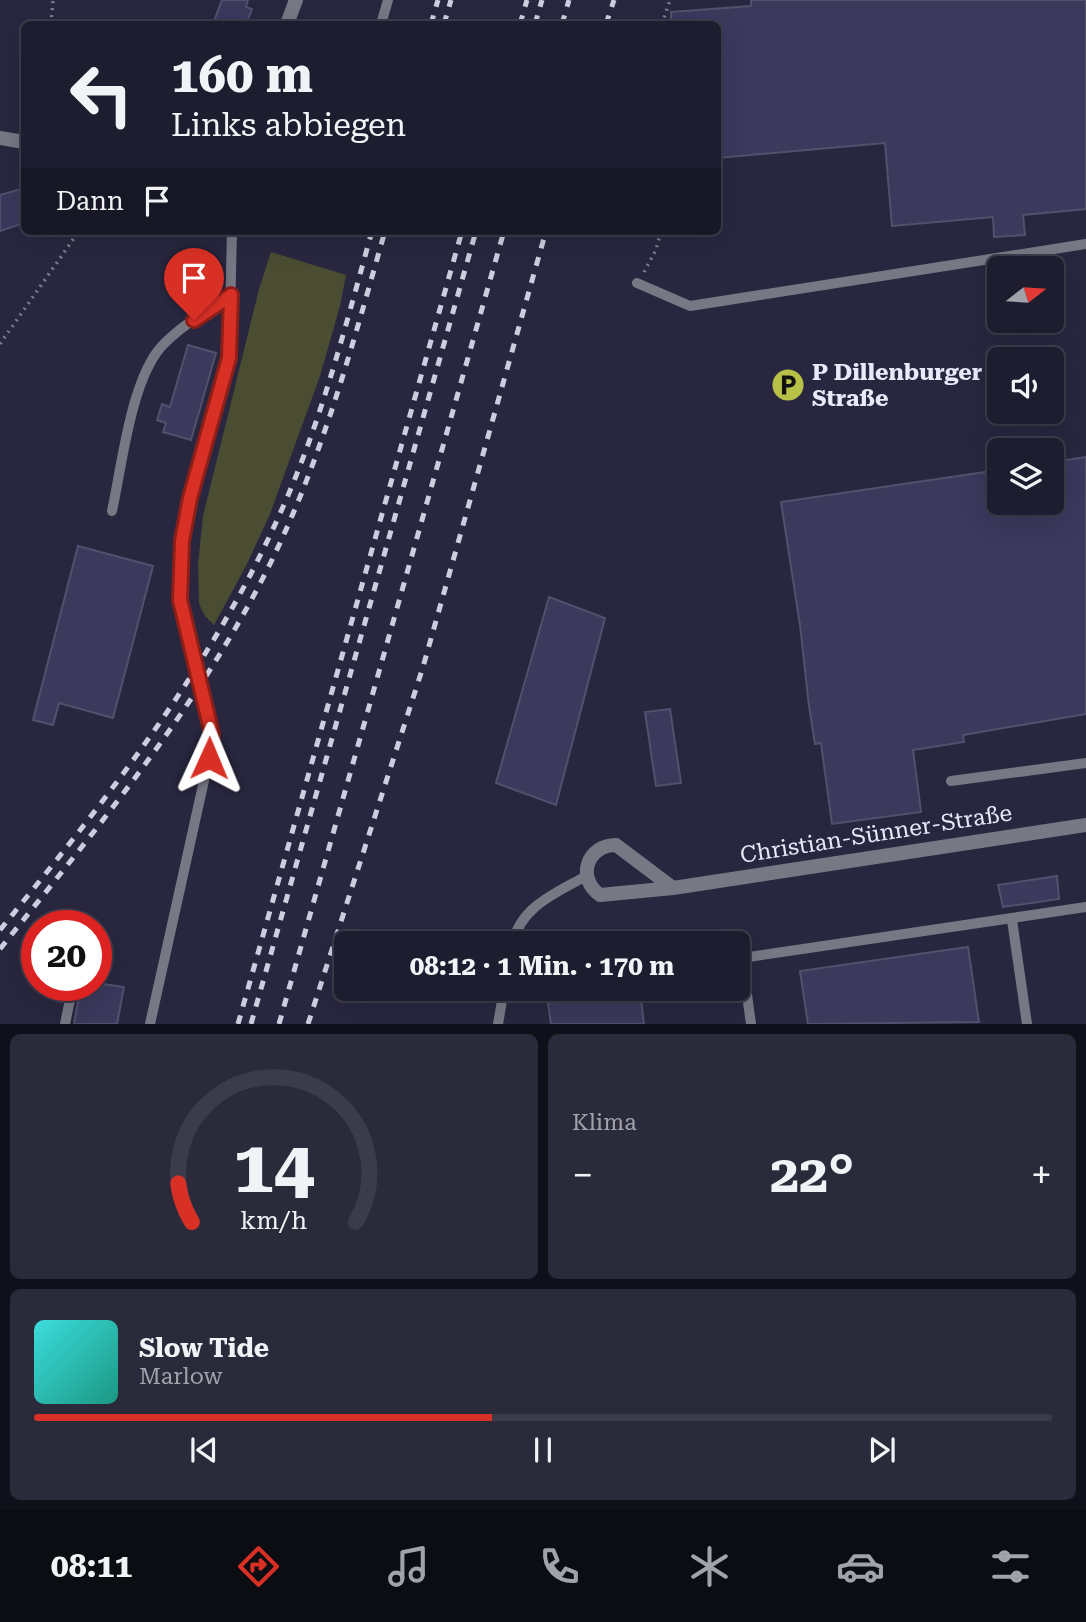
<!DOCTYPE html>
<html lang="de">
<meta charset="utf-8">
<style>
:root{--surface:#1e1d2f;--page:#2b2a3b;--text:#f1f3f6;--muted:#a1a2aa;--line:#3c3b4b;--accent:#d93025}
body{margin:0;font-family:"Roboto Serif",serif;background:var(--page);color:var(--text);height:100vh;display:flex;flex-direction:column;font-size:26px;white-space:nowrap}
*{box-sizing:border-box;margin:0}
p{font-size:23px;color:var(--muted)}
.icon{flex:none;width:38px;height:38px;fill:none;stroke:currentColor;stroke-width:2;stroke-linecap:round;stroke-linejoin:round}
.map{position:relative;height:1024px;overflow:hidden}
.drawer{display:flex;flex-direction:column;gap:10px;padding:10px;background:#10101a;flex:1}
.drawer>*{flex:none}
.guide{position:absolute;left:21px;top:21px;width:700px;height:214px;border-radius:10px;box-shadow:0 7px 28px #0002,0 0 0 2px var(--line);background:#1e1d2f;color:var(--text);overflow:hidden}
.needle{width:46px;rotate:73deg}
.buttons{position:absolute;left:987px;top:256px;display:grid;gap:14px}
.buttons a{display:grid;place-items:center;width:77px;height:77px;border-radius:10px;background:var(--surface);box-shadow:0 7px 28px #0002,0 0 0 2px var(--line);font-size:35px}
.speed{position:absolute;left:21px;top:910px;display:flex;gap:14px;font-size:35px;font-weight:700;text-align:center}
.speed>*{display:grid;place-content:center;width:91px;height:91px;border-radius:50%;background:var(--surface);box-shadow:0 7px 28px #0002,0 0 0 2px var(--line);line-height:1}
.speed .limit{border:10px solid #d22;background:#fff;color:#111}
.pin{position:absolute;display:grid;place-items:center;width:60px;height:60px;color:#fff;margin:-72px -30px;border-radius:50% 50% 50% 0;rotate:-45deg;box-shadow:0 0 7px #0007}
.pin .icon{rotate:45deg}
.me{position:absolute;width:77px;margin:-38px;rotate:1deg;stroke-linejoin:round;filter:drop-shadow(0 0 5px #0008)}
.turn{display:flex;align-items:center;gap:24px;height:147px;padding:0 35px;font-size:32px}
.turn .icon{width:91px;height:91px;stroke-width:2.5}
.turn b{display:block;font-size:49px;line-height:60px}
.then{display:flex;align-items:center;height:66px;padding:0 35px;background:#0003;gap:14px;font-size:26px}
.big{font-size:52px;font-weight:700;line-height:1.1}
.drawer .card{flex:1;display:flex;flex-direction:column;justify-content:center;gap:10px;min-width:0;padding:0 24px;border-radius:10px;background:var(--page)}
.drawer .dial{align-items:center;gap:0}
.dial svg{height:182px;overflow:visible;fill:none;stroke:var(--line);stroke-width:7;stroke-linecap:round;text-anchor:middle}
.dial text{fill:var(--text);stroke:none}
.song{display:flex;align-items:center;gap:21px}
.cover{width:84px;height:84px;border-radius:10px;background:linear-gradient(135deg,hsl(180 70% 55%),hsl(170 70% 35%))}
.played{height:7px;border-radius:4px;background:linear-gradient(90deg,var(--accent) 45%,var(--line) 45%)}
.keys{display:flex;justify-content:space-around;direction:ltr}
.heat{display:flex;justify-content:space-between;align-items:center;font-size:38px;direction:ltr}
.drawer .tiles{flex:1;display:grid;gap:10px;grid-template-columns:1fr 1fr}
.card:last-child{grid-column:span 2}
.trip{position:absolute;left:334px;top:931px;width:416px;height:70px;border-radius:10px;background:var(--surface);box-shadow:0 7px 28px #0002,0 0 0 2px var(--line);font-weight:700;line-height:70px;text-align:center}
.dock{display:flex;height:112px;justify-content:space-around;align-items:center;background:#0c0c13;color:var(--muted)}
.dock .icon{width:49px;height:49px}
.dock .selected{color:var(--accent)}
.dock b{font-size:32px;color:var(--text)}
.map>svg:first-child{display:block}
.green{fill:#4a4d32}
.building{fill:#3b395c;stroke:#52516d;stroke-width:2}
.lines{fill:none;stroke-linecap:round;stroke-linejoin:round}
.path{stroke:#7c7b90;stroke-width:3.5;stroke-dasharray:2 5;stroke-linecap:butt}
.service{stroke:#787885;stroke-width:10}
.minor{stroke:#787885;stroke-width:14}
.rail{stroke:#cdcddf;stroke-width:5;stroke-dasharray:9 9;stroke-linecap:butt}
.route-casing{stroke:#8d1f18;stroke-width:18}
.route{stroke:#d93025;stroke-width:12}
.labels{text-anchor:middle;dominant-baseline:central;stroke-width:7;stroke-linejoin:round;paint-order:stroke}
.poi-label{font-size:23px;font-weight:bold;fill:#e9e9fa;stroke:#28273f;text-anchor:start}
.street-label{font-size:23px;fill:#e9e9fa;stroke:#28273f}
</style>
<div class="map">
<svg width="1086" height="1024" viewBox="0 0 1086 1024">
<rect width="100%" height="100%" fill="#28273f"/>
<path class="green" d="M271,252L346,275L340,306L320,376L270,514L247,564L214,625L205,616L199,604L198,564L203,516L259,289Z"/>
<g class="building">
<path d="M222,0H248L246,7L252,9L246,24H213Z"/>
<path d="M751,0H1086V209L1023,215L1025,235L994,237L993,217L892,226L885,143L718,158V24H671V12L751,6Z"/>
<path d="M24,188V223L0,231V195Z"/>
<path d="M188,345L216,353L191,440L163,432L166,423L157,420L162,404L170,407Z"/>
<path d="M1086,457V714L963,735L964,742L913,750L921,812L832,824L821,743L815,744L809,706L800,625L781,502L999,470V502H1052V462Z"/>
<path d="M78,546L153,566L113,718L59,703L53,725L33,720Z"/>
<path d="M549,597L605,618L556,805L496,783Z"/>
<path d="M670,709L681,783L656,786L645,712Z"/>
<path d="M1057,876L1059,899L1003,907L998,885Z"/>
<path d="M968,947L979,1022L808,1024L800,971Z"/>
<path d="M96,983L124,987L117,1024H74L81,985H96Z"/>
<path d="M640,990L644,1024H551L548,1003Z"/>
</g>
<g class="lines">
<g class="path">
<path d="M51,24L53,0"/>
<path d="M662,24L670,0"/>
<path d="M644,272L656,250L661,231"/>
<path d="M0,344L79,231"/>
</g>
<g class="service">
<path d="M381,24L388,0"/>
<path d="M637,283L690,306L1086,244"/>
<path d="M112,511C122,465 131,381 161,347C180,326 207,311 231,295"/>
<path d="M951,781L1086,763"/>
<path d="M1012,920L1027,1024"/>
<path d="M513,943C520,907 556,893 586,876"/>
<path d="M65,1024L73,985"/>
<path d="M150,1024L209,758L212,734L180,600L182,541L190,498L229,358L232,231"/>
<path d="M498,1024L504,989"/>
<path d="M751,1024L742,958L1086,907"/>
</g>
<g class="minor">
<path d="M287,24L296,0"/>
<path d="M0,138L24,142"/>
<path d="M673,888L616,845C587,845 576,878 600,895L673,888L1086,825"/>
</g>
<g class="rail">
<path d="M431,24L438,0"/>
<path d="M444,24L451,0"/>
<path d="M520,24L527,0"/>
<path d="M535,24L542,0"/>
<path d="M562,24L569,0"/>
<path d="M606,24L614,0"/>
<path d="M0,930C105,801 209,671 278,518C320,427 345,328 372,231"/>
<path d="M0,949C97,828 196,710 266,572C321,463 352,347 385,231"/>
<path d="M238,1024L462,231"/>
<path d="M251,1024L476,231"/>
<path d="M279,1024L504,231"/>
<path d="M308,1024L423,667L546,231"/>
</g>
</g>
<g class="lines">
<defs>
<path id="route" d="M194,320L231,295L229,358L190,498L182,541L180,600L212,734L209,758"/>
</defs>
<use href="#route" class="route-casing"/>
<use href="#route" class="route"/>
</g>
<defs>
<symbol id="parking-disc" viewBox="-11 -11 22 22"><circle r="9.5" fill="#b7c148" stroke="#28273f"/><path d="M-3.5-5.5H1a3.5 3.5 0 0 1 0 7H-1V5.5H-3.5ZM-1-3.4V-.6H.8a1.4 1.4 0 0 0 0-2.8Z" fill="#111"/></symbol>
</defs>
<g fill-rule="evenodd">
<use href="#parking-disc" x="769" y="366" width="38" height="38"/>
</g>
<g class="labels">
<g class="poi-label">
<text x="812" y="372">P Dillenburger<tspan x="812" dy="26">Straße</tspan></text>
</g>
<g class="street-label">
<text transform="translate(876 834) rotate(-9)">Christian-Sünner-Straße</text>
</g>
</g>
</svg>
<div class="buttons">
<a><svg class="needle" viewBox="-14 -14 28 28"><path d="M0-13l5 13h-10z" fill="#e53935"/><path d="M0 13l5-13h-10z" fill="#a1a2aa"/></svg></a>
<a><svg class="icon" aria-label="sound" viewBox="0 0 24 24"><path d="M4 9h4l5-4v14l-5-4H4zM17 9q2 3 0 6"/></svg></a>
<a><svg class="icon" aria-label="layers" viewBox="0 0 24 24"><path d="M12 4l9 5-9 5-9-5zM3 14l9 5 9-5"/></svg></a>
</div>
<div class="speed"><div class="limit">20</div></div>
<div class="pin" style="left:194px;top:320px;background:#d93025"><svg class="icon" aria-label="arrive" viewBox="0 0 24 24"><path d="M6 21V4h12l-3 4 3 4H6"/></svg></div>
<svg class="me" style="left:209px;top:758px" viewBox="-20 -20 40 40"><path d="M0-17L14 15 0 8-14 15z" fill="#d93025" stroke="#fff" stroke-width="4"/></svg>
<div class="trip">08:12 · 1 Min. · 170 m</div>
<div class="guide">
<div class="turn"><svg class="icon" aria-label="left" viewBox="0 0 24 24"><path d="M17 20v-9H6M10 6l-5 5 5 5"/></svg><div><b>160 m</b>Links abbiegen</div></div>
<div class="then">Dann<svg class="icon" aria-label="arrive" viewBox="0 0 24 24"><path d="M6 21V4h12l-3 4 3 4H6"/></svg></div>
</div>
</div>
<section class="drawer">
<div class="tiles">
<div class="card dial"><svg viewBox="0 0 100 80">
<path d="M14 69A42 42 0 1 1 86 69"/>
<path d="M14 69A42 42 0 0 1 8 52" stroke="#d93025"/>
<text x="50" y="56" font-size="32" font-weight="700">14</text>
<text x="50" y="72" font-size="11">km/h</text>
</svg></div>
<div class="card"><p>Klima</p>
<div class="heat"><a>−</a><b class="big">22°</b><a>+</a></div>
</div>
<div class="card">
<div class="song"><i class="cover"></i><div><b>Slow Tide</b><p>Marlow</p></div></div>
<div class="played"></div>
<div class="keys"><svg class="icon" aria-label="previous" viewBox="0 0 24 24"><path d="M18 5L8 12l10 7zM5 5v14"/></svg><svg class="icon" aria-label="pause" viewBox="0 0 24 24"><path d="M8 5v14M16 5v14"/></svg><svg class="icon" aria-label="next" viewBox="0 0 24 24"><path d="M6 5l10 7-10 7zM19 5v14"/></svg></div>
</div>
</div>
</section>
<nav class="dock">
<b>08:11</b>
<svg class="icon selected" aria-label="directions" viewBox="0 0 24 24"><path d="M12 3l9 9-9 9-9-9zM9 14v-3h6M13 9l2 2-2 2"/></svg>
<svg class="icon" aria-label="music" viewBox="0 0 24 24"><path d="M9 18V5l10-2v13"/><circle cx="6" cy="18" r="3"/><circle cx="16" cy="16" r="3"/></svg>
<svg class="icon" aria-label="phone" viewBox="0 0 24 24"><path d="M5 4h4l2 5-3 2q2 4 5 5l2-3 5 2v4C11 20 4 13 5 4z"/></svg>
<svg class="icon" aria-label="climate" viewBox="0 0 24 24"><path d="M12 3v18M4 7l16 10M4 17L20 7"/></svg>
<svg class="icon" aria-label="car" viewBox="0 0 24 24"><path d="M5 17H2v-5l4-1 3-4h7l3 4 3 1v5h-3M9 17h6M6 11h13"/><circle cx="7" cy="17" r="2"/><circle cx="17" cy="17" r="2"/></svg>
<svg class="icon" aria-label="filters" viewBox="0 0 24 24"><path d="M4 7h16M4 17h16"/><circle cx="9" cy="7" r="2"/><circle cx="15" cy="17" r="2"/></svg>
</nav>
